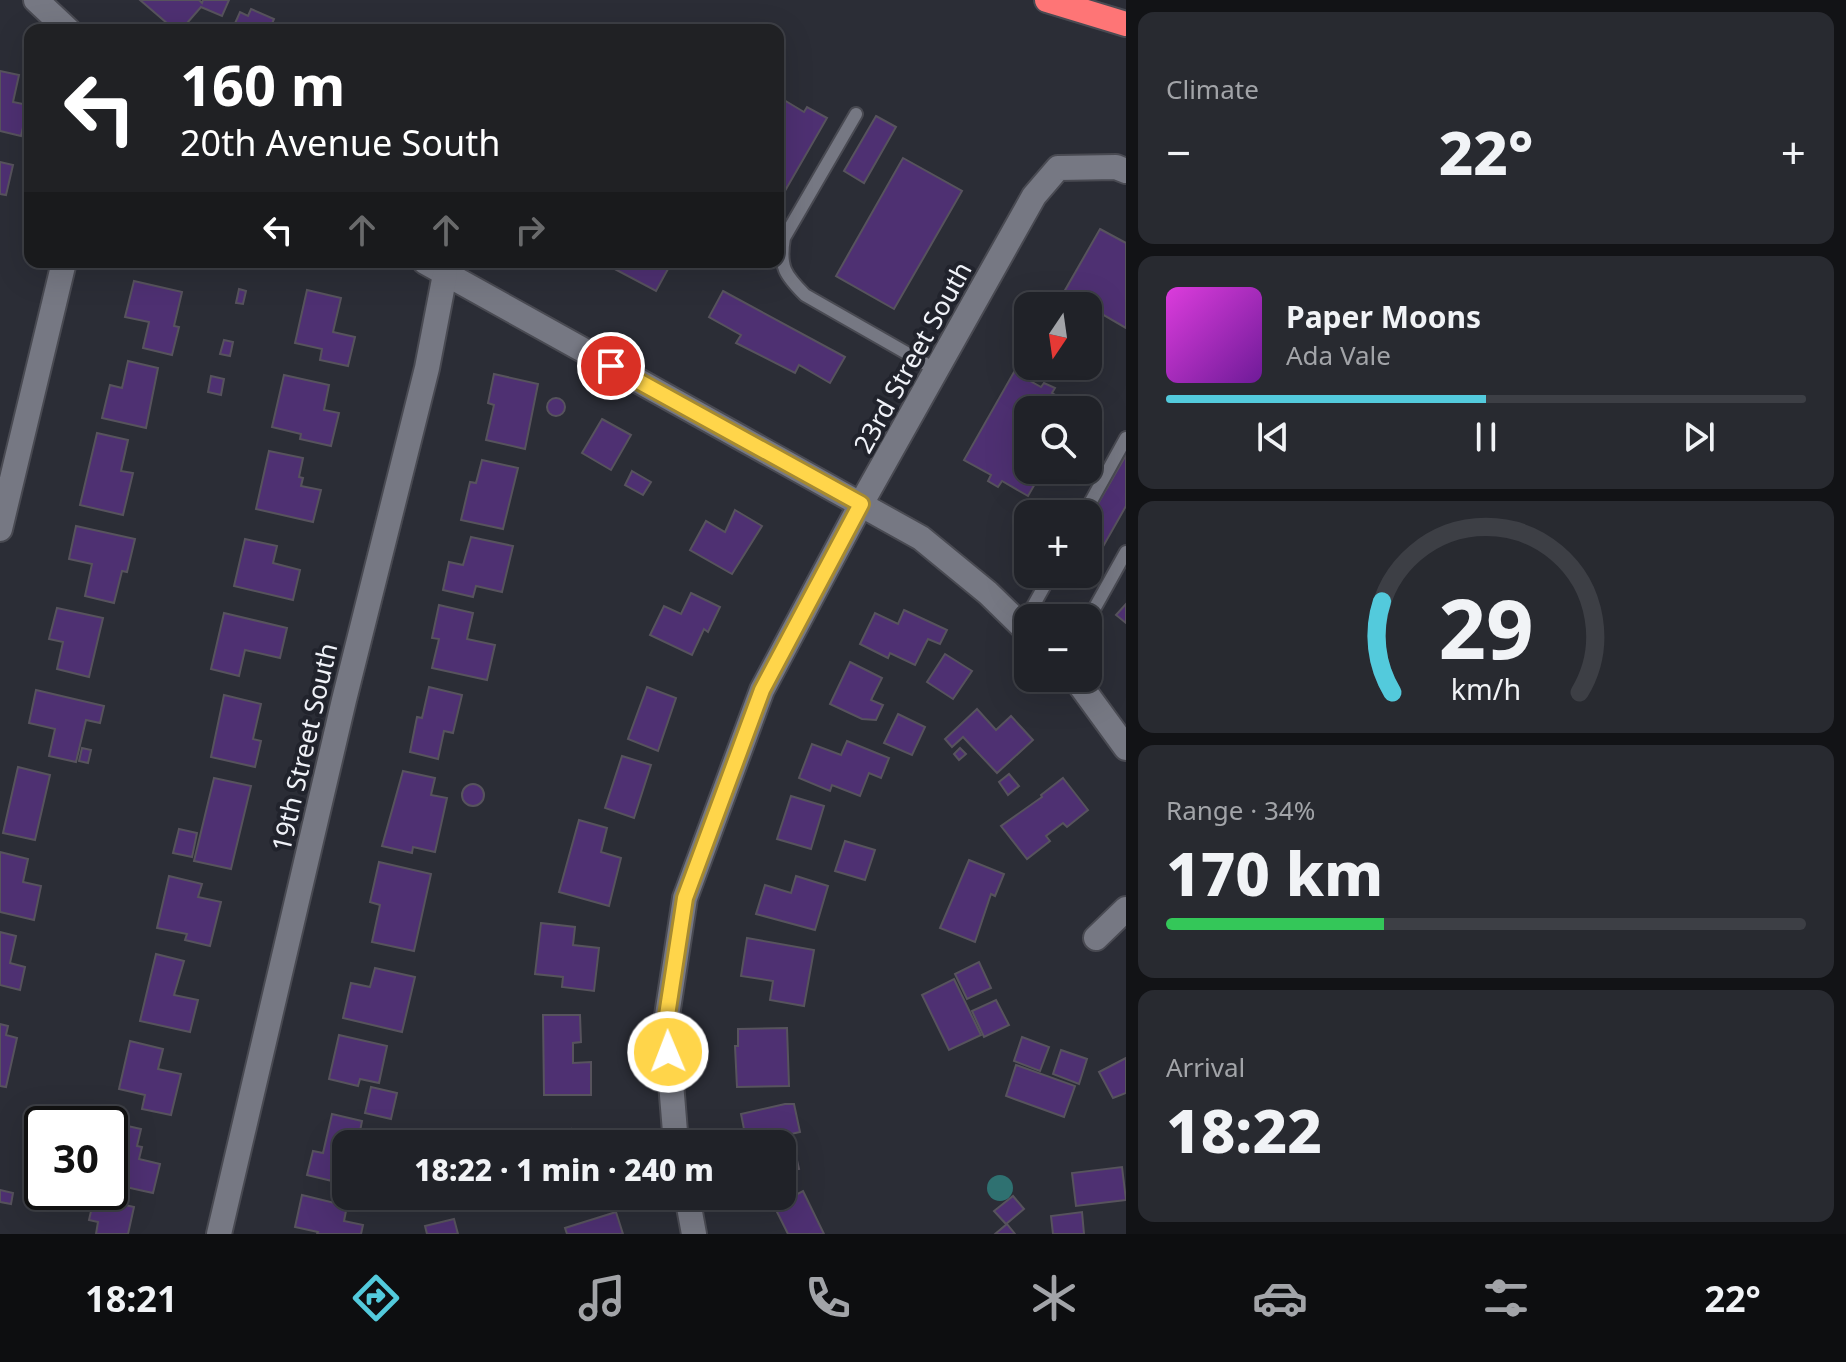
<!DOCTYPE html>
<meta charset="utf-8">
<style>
:root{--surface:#202228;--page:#282a30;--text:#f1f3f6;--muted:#a2a4a8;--line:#3d3f45;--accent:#53cadc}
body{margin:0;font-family:"Noto Sans",sans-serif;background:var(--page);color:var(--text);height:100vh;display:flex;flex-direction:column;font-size:30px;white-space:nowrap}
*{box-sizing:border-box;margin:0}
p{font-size:26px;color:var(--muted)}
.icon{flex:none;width:44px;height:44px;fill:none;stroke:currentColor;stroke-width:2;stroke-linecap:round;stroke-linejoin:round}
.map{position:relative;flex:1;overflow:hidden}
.drawer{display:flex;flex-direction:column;gap:12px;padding:12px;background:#121316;width:720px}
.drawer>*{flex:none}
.banner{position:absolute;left:24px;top:24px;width:760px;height:244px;border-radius:16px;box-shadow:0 8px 32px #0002,0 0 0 2px var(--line);background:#202124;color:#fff;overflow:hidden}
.needle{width:52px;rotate:193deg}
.buttons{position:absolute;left:1014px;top:292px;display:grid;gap:16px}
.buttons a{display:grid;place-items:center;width:88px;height:88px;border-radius:16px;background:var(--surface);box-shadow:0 8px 32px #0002,0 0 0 2px var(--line);font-size:40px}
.speed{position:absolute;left:24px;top:1106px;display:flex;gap:16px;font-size:40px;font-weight:700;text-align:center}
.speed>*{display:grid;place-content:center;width:104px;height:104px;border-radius:50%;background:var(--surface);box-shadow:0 8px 32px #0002,0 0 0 2px var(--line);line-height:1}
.speed .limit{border:4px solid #111;border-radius:12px;background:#fff;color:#111}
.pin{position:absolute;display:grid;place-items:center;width:68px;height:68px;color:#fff;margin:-34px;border:4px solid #fff;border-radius:50%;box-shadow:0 2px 8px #0007}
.me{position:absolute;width:88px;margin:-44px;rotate:359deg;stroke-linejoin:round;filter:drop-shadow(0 0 6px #0008)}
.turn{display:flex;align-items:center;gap:28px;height:168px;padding:0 24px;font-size:36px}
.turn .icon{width:104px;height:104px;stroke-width:2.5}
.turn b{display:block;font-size:56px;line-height:68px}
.lanes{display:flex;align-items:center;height:76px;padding:0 24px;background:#0003;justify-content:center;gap:40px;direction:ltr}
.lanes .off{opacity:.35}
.big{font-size:60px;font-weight:800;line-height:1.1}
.drawer .widget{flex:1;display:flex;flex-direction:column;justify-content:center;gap:12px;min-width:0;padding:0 28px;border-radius:16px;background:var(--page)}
.drawer .dial{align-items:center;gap:0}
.dial svg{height:208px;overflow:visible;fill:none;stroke:var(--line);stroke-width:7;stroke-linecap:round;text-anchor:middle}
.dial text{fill:var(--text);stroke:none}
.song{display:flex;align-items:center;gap:24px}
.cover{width:96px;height:96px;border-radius:12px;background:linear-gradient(135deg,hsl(300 70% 55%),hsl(280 70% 35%))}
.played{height:8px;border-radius:4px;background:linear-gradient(90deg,var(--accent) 50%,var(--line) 50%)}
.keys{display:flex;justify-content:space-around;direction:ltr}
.heat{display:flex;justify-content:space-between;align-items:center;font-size:44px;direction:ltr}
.charge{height:12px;border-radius:6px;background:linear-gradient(90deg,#34c759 34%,var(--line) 0)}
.trip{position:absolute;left:332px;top:1130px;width:464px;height:80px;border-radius:16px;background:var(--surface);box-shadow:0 8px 32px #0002,0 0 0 2px var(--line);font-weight:800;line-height:80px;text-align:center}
.tab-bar{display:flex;height:128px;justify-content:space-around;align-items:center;background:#0d0e10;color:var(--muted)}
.tab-bar .icon{width:56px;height:56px}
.tab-bar .on{color:var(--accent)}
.tab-bar b{font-size:36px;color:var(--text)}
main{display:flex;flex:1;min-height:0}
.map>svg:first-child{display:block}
.water{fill:#2f7171}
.building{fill:#4e3072;stroke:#57535d;stroke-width:2}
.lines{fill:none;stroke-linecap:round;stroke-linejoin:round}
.lane-casing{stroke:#494a52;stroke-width:16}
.street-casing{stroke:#494a52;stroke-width:28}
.highway-casing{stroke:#494a52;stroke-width:28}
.lane{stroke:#767883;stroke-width:12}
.street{stroke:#767883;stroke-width:24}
.highway{stroke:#fe7576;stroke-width:24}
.route-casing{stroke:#a68a30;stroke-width:20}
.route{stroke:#ffd54a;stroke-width:14}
.labels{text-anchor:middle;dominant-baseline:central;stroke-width:8;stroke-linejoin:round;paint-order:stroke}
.street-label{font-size:26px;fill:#f0f2f8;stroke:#21232c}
</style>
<main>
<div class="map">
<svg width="1126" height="1234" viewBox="0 0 1126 1234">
<rect width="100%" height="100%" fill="#2b2d36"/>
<circle class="water" cx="1000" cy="1188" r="13"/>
<g class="building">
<path d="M140,0H199L202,3L203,0H229L222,16L201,7L181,30H175Z"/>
<path d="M251,9L274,19L271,26L278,30H232L240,12L248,16Z"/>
<path d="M0,71L19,75L13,102L28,105L21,136L0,131Z"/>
<path d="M784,100L804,112L807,107L827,118L778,203V110Z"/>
<path d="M876,116L896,127L864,183L844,171Z"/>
<path d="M903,158L962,191L894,309L836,276Z"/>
<path d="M0,162L13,165L6,195L0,194Z"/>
<path d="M1100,229L1126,243V328L1064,292Z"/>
<path d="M611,262H667L664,267L668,269L656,291L609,266Z"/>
<path d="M134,281L182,292L174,326L179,327L172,355L143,348L149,322L125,317Z"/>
<path d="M239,289L246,291L243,304L236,303Z"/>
<path d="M307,290L341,298L333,332L355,337L348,366L320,360L322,349L295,343Z"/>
<path d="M723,291L845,357L830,383L799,365L795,373L736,343L741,335L709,317Z"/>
<path d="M224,340L233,342L230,356L220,354Z"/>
<path d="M128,361L158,368L146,428L102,418L110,385L122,388Z"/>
<path d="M1014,372L1041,387L1044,383L1055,388L1052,393L1078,408L1028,410V470H1043L1028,496L1002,481L998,487L988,481L991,475L964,460Z"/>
<path d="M494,374L538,384L525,449L486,440L494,405L488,403Z"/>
<path d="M284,375L329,385L324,410L339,413L331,446L300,439L301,434L272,427Z"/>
<path d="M211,376L224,379L221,395L208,392Z"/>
<circle cx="556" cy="407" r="9"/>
<path d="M602,419L631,435L611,470L582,453Z"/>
<path d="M97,433L128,440L121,471L133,473L123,515L80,505Z"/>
<path d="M269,451L303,458L299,477L303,478L301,486L321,490L313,522L256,509Z"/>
<path d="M1126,455V506L1088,573V521Z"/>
<path d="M482,460L518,468L503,529L461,520L470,482L476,483Z"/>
<path d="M632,471L651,482L643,495L625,485Z"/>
<path d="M735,510L762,526L732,574L690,550L706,521L725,532Z"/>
<path d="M76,526L135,539L127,572L122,571L114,603L85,596L92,564L69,559Z"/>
<path d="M471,537L513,546L502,592L476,586L473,597L443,590L449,562L463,565Z"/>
<path d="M245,539L277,546L273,563L300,570L293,600L234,586Z"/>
<path d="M691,593L720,607L708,632L704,629L692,655L650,635L664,606L681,614Z"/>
<path d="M1126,604V623L1116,615Z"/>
<path d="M439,605L473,613L467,639L495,645L487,680L432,668L439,639L432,638Z"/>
<path d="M57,608L103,618L89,677L57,669L63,642L49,639Z"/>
<path d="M904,610L947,630L940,644L928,639L915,665L890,653L888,658L860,644L875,613L898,624Z"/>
<path d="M224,613L287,628L280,658L245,650L239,676L211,669Z"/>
<path d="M945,654L972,671L953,699L927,682Z"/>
<path d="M850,662L882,678L871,700L883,705L876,720L862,719L830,704Z"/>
<path d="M429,687L462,695L453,733L444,731L438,759L410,752L417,717L422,718Z"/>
<path d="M647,687L676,698L658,751L628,739Z"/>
<path d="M36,690L104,706L100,723L86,720L76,762L49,756L55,729L29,723Z"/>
<path d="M224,695L261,704L253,739L261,741L255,767L211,757Z"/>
<path d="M977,709L996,730L1011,716L1033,740L997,773L963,737L952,747L945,739Z"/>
<path d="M898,714L925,727L912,755L884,743Z"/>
<path d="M847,741L889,758L881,778L869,773L860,796L832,785L830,791L799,778L812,744L841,755Z"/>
<path d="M82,748L91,750L88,763L79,761Z"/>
<path d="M960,748L966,754L959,760L954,754Z"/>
<path d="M622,756L651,765L634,818L605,808Z"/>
<path d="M18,767L50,775L35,840L3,833Z"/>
<path d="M403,771L435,778L431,795L447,798L435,852L413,847L412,853L382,846Z"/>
<path d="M1009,774L1019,786L1008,795L999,782Z"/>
<path d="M214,778L251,786L231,869L194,861Z"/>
<path d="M1063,778L1088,810L1067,827L1063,823L1046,836L1050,841L1027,859L1001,826L1042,797L1041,795Z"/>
<circle cx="473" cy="795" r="11"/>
<path d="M791,796L824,806L811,849L777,839Z"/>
<path d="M579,820L607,828L601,852L621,858L609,906L559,892Z"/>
<path d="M179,829L197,833L192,857L173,853Z"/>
<path d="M845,841L875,850L865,880L835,871Z"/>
<path d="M0,852L28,859L23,882L41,886L34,920L0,912Z"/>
<path d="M969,860L1004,874L995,896L991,894L975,942L940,928Z"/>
<path d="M379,862L431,874L414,951L372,942L380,905L370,902Z"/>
<path d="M169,876L202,884L198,897L221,902L210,946L185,940L187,934L157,928Z"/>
<path d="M796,876L828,886L815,930L756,914L765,885L791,893Z"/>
<path d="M541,923L575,927L573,945L599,948L594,991L562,987L563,977L535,974Z"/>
<path d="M0,932L16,936L10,963L25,967L20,990L0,985Z"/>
<path d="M747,938L814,950L804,1006L770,1000L773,981L741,976Z"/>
<path d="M156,954L184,961L174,995L198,1000L190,1032L140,1021Z"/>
<path d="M979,962L991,988L967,999L955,974Z"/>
<path d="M375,968L415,977L402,1032L343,1018L351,983L370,987Z"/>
<path d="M954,979L981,1035L949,1050L922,995Z"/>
<path d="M996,1000L1009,1025L984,1037L972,1011Z"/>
<path d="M543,1015H580L581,1042L573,1043V1063L591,1062V1095H544Z"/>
<path d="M0,1024L8,1026L6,1035L17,1038L6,1087L0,1086Z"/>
<path d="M787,1028L789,1086L737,1087L735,1046H738V1029Z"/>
<path d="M339,1035L387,1046L379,1083L360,1079L358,1086L329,1079Z"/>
<path d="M1022,1037L1049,1047L1040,1071L1014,1061Z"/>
<path d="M130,1041L163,1049L158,1069L181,1074L171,1115L142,1109L145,1095L119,1089Z"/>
<path d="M1061,1050L1087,1059L1079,1084L1053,1074Z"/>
<path d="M1126,1058V1093L1113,1098L1099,1072Z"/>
<path d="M1016,1065L1075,1086L1064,1117L1006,1096Z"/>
<path d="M371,1087L397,1093L391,1119L365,1113Z"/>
<path d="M785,1104H794L800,1132L791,1134L799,1169L782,1172V1144H747L741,1114Z"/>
<path d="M332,1114L362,1121L359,1136L376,1140L375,1144H346V1178L334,1175L332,1181L307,1175L313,1151L323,1153Z"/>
<path d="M92,1118L141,1129L137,1146L142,1147L139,1159L160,1164L153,1193L121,1186L123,1178L110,1175V1124H91Z"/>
<path d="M571,1129L574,1144H539L538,1135Z"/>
<path d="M1122,1167L1126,1200L1076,1206L1072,1173Z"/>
<path d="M0,1190L13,1193L11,1204L0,1202Z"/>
<path d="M803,1191L824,1234H788L774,1206Z"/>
<path d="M302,1195L347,1206L344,1221L363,1225L361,1234H317L318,1232L295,1227Z"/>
<path d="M1013,1196L1024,1209L1006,1224L994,1211Z"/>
<path d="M94,1198L134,1207L128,1234H96L98,1222L89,1220Z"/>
<path d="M616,1212L623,1234H567L565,1228Z"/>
<path d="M1082,1212L1084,1234H1053L1051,1216Z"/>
<path d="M454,1219L458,1234H427L425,1226Z"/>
<path d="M1007,1224L1015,1234H995Z"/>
</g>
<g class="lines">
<defs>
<g id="lane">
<path d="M856,114L784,238C779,267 785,275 805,295L938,371"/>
<path d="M1084,514L1126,438"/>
<path d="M1088,620L1126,552"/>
<path d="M1022,626L1051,574"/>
</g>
<g id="street">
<path d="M36,0L68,30"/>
<path d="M425,262L921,538L988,593L1028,632"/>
<path d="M0,529L64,262"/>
<path d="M1075,678L1126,748"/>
<path d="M1096,938L1126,909"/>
<path d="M676,1144L666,1022L685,898L762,690L861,504L1034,196L1058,168L1116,167L1126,171"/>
<path d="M687,1196L694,1234"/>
<path d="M219,1234L344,700L427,368L445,274"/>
</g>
<path id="highway" d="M1047,0L1126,24"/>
</defs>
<use href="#lane" class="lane-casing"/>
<use href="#street" class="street-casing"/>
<use href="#highway" class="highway-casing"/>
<use href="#lane" class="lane"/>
<use href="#street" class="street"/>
<use href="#highway" class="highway"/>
</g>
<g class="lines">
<defs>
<path id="route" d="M611,366L861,504L762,690L685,898L666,1022L668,1052"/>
</defs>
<use href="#route" class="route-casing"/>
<use href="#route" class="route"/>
</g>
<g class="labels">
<g class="street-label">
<text transform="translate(912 357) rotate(-61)">23rd Street South</text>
<text transform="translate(304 747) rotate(-77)">19th Street South</text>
</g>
</g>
</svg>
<div class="buttons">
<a><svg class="needle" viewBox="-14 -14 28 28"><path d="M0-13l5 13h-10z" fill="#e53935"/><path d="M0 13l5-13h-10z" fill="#a2a4a8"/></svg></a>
<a><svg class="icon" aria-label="search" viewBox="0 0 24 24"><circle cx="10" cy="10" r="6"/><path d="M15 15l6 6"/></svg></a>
<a>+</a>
<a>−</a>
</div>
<div class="speed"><div class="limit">30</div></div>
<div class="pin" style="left:611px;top:366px;background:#d93025"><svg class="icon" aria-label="arrive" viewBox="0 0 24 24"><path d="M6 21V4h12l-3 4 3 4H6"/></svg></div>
<svg class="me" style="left:668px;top:1052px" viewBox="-20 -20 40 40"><circle r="17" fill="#ffd54a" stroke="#fff" stroke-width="3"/><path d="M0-11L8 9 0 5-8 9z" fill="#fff"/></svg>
<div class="trip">18:22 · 1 min · 240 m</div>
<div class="banner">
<div class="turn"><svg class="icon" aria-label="left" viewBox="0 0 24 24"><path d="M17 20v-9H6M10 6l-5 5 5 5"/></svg><div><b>160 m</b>20th Avenue South</div></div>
<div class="lanes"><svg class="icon" aria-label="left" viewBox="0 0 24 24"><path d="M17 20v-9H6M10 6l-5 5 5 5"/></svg><svg class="icon off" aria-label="ahead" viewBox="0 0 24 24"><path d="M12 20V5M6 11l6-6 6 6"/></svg><svg class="icon off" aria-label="ahead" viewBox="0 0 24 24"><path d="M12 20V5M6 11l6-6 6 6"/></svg><svg class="icon off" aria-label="right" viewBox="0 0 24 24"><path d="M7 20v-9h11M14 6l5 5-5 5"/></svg></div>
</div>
</div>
<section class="drawer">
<div class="widget"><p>Climate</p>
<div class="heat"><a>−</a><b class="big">22°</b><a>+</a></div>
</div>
<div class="widget">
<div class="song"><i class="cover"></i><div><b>Paper Moons</b><p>Ada Vale</p></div></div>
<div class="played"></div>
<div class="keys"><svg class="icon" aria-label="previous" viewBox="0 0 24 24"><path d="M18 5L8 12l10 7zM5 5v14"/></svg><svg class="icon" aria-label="pause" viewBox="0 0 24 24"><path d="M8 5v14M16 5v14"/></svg><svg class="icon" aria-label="next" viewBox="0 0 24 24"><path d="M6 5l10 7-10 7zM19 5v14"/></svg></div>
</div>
<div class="widget dial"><svg viewBox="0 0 100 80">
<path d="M14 69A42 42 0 1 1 86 69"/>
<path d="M14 69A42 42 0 0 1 10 34" stroke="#53cadc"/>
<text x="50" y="56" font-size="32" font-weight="700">29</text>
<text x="50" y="72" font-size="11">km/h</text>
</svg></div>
<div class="widget"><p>Range · 34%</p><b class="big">170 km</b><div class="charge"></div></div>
<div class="widget"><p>Arrival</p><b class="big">18:22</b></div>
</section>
</main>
<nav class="tab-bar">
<b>18:21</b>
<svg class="icon on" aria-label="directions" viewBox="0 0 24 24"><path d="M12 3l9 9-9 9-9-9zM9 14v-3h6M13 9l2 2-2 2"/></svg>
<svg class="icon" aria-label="music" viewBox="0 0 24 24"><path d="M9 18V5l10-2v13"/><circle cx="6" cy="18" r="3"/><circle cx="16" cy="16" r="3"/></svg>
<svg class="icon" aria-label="phone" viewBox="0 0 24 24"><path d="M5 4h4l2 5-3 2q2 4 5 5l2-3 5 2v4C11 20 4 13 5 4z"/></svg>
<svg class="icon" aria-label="climate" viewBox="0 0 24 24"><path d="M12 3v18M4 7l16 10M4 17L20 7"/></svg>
<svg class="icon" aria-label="car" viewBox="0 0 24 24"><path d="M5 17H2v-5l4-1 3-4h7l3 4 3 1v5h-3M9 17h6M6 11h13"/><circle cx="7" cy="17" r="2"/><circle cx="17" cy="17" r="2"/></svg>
<svg class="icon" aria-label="filters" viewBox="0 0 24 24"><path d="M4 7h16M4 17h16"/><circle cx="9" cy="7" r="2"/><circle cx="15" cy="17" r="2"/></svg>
<b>22°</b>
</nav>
